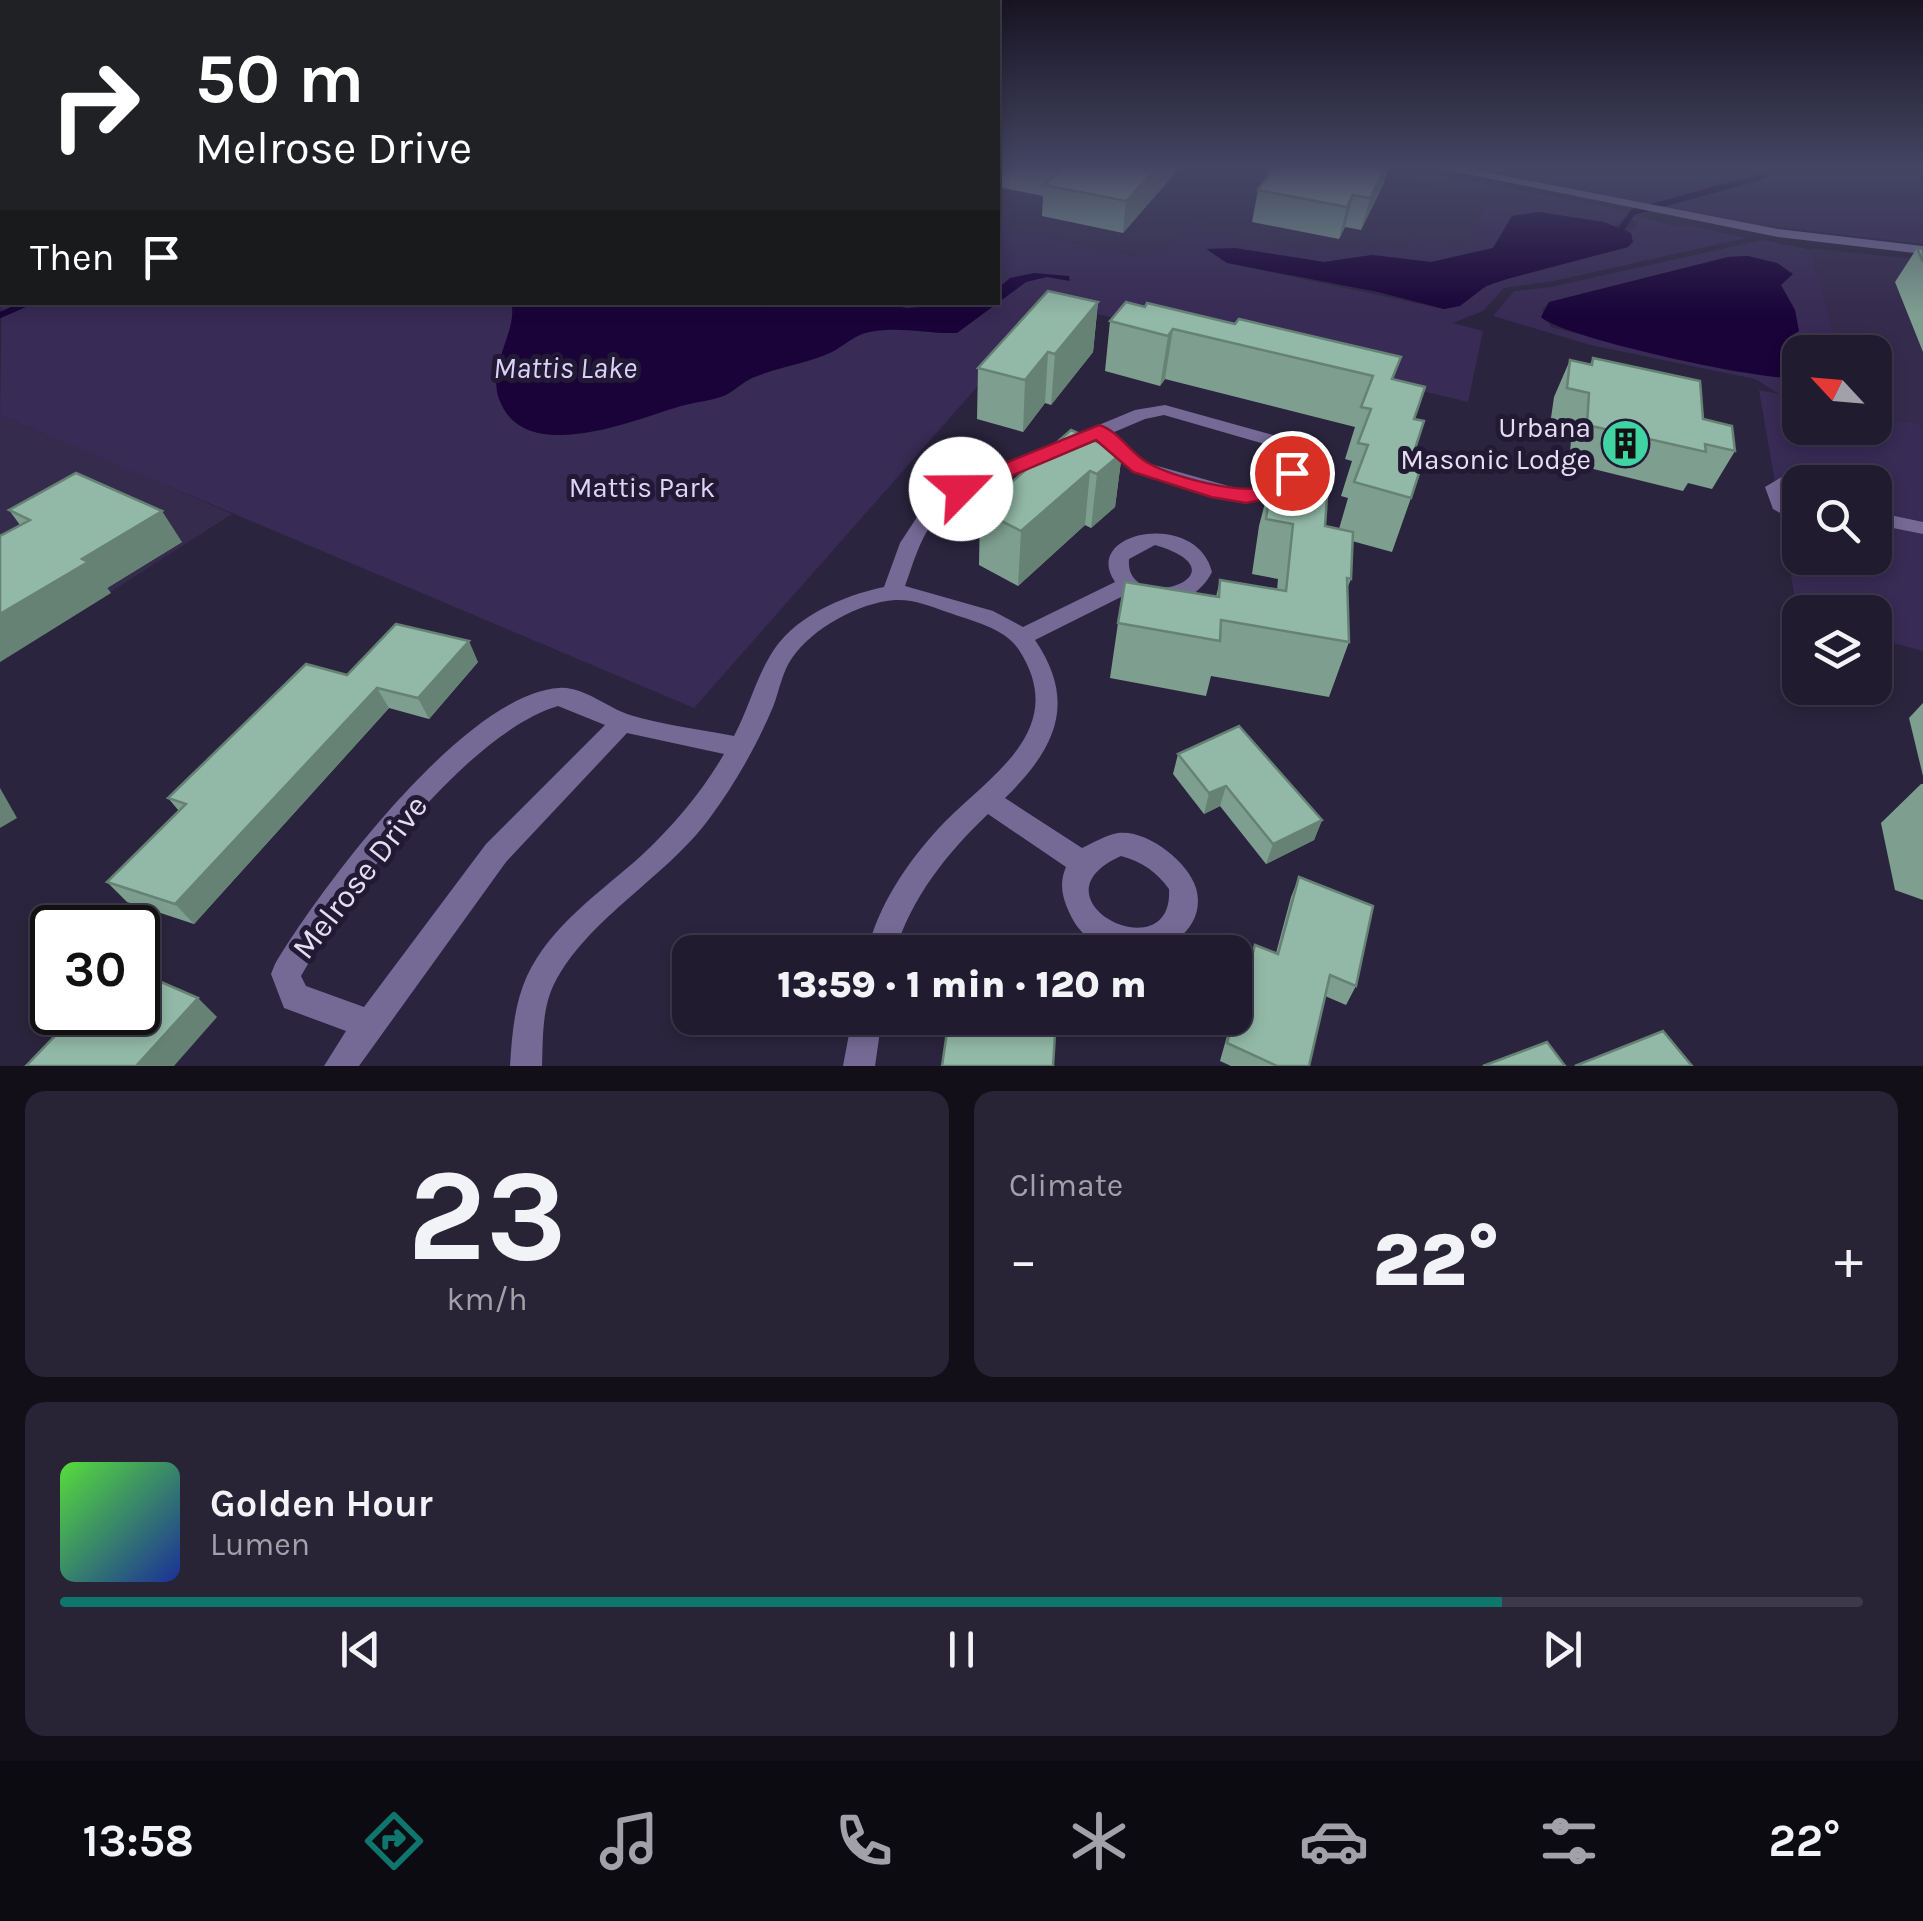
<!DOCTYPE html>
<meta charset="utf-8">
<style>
:root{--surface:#201b2e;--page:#282436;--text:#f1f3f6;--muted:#a2a1aa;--line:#3d394a;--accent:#0f766e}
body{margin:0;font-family:Karla,sans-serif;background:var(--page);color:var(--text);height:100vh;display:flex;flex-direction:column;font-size:38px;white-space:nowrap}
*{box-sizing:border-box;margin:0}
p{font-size:32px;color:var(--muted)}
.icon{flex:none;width:55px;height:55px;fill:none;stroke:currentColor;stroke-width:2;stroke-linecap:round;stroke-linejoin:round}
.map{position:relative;height:1066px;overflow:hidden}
.details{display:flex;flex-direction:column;gap:25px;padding:25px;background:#120f19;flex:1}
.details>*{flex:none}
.guide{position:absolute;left:0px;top:0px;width:1000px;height:305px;box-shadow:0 5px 15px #0003,0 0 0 2px var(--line);background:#202124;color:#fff;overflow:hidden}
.needle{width:65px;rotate:296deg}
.buttons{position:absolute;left:1782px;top:335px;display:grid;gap:20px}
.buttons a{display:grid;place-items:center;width:110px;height:110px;border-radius:20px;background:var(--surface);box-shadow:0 5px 15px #0003,0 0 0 2px var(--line);font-size:50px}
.speed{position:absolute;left:30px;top:905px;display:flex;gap:20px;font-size:50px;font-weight:700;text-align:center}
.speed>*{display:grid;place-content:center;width:130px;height:130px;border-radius:50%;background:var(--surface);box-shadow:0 5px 15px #0003,0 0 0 2px var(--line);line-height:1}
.speed .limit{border:5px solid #111;border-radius:15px;background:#fff;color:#111}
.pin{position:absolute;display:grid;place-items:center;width:85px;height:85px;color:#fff;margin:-42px;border:5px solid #fff;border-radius:50%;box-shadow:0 2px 10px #0007}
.me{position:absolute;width:110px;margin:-55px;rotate:67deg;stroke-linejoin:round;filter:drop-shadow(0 0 8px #0008)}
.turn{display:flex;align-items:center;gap:35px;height:210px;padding:0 30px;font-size:45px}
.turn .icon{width:130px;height:130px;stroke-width:2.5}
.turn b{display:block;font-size:70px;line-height:85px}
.then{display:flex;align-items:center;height:95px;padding:0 30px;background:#0003;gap:20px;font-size:38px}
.big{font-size:75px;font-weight:800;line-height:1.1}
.details .card{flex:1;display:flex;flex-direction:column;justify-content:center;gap:15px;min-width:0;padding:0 35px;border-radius:20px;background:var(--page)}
.details .dial{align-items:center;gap:0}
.dial b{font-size:130px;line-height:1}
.song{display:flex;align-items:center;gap:30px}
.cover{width:120px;height:120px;border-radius:15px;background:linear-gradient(135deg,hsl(110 70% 55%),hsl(230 70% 35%))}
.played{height:10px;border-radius:5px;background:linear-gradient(90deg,var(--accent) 80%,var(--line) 80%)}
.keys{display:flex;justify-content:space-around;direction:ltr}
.heat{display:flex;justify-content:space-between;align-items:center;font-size:55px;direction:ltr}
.details .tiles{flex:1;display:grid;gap:25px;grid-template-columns:1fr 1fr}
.card:last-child{grid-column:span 2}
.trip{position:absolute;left:672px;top:935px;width:580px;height:100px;border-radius:20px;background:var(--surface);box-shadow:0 5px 15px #0003,0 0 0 2px var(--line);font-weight:800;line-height:100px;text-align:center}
.dock{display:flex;height:160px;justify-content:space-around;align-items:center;background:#0d0b12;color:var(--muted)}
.dock .icon{width:70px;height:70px}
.dock .current{color:var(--accent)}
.dock b{font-size:45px;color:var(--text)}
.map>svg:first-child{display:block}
.built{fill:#352b4c}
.green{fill:#382b55;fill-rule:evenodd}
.water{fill:#190338}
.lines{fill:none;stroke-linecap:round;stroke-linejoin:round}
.stream{stroke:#190338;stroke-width:6}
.minor{fill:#756a96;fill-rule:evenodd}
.tertiary{fill:#756a96;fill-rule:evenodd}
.wall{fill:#7e9f90}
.shaded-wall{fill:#668275}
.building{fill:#92b9a7;stroke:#668275;stroke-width:2.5}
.route{fill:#e11d48;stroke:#92132f;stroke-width:2.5}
.labels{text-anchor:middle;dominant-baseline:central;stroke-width:10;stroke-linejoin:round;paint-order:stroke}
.poi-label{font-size:28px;fill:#e3dff1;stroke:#221a34;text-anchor:end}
.park-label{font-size:28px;fill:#ddd4f8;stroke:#221a34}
.water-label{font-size:30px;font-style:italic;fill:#dbd3f7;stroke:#221a34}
.near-street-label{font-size:32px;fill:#e3dff1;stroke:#221a34}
</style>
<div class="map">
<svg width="1923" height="1066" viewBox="0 0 1923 1066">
<rect width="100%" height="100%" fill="#2b243e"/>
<g class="built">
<path d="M998,166H1453L1451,178L1518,192L1478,247L1320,256H1136L998,227Z"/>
<path d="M1810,248L1923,260V425L1875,414V352H1839Z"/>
<path d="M0,415L102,457L232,514L0,663Z"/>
</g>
<g class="green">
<path d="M1457,166H1923V244L1762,225Z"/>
<path d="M1420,171L1653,215L1612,209L1673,226H1693L1746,238L1554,281L1504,288L1483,311L1453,323L1483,331L1468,402L1051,303L694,708L0,415L2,282V302H998L1000,209L1010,211L1007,229L1136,256L1171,248L1186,228L1193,229L1201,220H1204L1198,230L1310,252L1314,246C1345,252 1375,243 1406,249L1411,237L1454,246L1471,241L1490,195L1413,182ZM1539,212L1616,226L1625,217L1638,222L1636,228L1627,231L1631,233L1628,247C1583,259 1535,268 1492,284C1474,291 1464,305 1444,309L1256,269L1235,248L1324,262L1372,255L1431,262L1493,248L1512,216Z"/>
<path d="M1762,240L1827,253L1811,251L1839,352H1800V363L1794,357L1789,337L1799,331C1792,296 1774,279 1748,256L1728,257L1550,302L1542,310L1551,327L1730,371L1800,378V428H1875V414L1923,425V651L1875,638V612H1800L1798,616L1759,390L1779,394L1755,379L1590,345L1493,316L1514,291L1551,287ZM1800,482H1875V558H1800Z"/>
</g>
<g class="water">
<path d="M1539,212L1604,222L1631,233L1633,242L1628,247L1507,279L1486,286L1460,306L1444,309L1378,292L1227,263L1206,249L1235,248L1324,262L1372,255L1431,262L1493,248L1512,216Z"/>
<path d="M1748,256L1777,263L1793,274L1781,285L1795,310L1799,331L1789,337L1794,357L1800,363V378C1766,382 1563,338 1541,317L1549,302L1728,257Z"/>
<path d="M1034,273L1069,276L1070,281L1047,277L1026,282L957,333C927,334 895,325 865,333C853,337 843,346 832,352C806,364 778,367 752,378C742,383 735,390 726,395C712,401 695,402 681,406C636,419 524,468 499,399C487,366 519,328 511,303L881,302L906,308L998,302V288L1010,278Z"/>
</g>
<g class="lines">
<g class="stream">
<path d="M1622,228L1633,212L1757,178L1782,166"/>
<path d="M0,315L30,302"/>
</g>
<g class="minor">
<path d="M1165,405L1280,437L1297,456L1301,473L1286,494L1246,503L1212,496L1133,471L1097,439C1053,457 962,485 933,522C919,541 913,564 905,586L993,611L1023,627L1115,582C1080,531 1197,509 1212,572C1196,603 1159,614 1129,593L1035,640C1078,703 1055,749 1005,798L1082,848C1093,843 1106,835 1118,833C1146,829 1188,861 1196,888C1214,951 1101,985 1069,912C1062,897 1059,883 1066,867L988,814C947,853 911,898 895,952H867C878,906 906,864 938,829C985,778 1072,732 1019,650C1004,627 971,621 947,612C930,606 913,599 895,600C858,603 813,628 792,658C782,672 779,692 773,707C756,747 735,784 709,819C665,879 580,923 551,991C542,1014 543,1042 542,1066H510C512,1035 514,1005 527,976C551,925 601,892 642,855C674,825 702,792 724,754L627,733L506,862L359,1066H324L346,1031L284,1008L271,974L275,964C321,887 465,694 559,688C583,686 607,708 630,715C663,725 699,729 734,736C748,710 755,681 770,656C792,617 842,596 884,587L900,543L921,511L954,485L1135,410ZM1164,415L1268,445L1279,457L1283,473L1273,485L1246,491L1147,463L1112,433L1145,419ZM1155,545C1253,574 1124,618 1129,559ZM558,706L605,725L486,844L364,1007L306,986L301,976C349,892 465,734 558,706ZM1121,856C1141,861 1157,872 1169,889C1174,974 1025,899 1121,856Z"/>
<path d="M1790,472L1823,476L1832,482H1800L1784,489L1789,502L1800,509V524L1773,509L1765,487Z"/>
<path d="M1885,514L1923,522V534L1878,525L1875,520L1878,515Z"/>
<path d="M852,1018H882L875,1066H843Z"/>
</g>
<path class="tertiary" d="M1428,166H1454L1778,229L1923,246V254L1778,237Z"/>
</g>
<g class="wall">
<path d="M998,166H1181L1123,233L1042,216L1043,196L998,187Z"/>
<path d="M1275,166H1388L1384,183L1361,230L1345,227L1339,239L1252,222L1258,190Z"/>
<path d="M1917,248L1923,249V352L1895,282Z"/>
<path d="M1098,302L1093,352L1051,405L1045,403L1023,432L977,419L978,368Z"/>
<path d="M1126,302L1394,380L1414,419L1411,498L1392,552L1352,541L1351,579L1347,589L1349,642L1329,697L1211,676L1206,696L1110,678L1118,623L1216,597L1220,580L1277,590L1278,579L1252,574L1259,526L1273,472L1325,526L1339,529L1348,498L1341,496L1352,461L1345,459L1355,427L1165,379L1160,386L1105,371L1110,321Z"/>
<path d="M1593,358L1703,419L1735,451L1712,489L1688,483L1683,491L1569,463L1572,430L1550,425L1554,397L1570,360L1590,364Z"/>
<path d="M1122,453L1115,507L1091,528L1085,525L1018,586L979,565L980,510Z"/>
<path d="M9,510L182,542L107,588L111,593L20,525Z"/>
<path d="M478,662L429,719L389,708L194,924L127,902L107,882L179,811L168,798L347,675Z"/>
<path d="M1923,703V776L1909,718Z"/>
<path d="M1178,754L1322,820L1314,840L1266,864L1220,806L1204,814L1173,774Z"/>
<path d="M1921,784H1923V900L1895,890L1881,823Z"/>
<path d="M1299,877L1356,986L1346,1005L1325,996L1309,1066H1231L1220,1061L1232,1018H1235V1009L1248,964L1255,945L1276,953L1291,897Z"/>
</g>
<g class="shaded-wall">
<path d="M1158,166H1181L1123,233L1126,201Z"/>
<path d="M1386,166H1388L1384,183L1361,230L1370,198Z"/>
<path d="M1353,195L1345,227L1339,239L1347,207Z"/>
<path d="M2,216V237L0,238V217Z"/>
<path d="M1098,302L1093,352L1051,405L1055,354Z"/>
<path d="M1173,329L1165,379L1160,386L1168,336Z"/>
<path d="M1048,352L1045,403L1023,432L1025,380Z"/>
<path d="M1122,453L1115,507L1091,528L1097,474Z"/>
<path d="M1090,471L1085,525L1018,586L1021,531Z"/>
<path d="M162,511L182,542L107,588L111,593L0,662V614L82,559Z"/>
<path d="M469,641L478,662L429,719L418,698Z"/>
<path d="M377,688L389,708L194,924L175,904Z"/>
<path d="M1226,786L1220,806L1204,814L1209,793Z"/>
<path d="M0,788L17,818L0,828Z"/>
<path d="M1322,820L1314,840L1266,864L1273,844Z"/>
<path d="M198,998L217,1017L174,1066H136Z"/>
</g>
<g class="building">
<path d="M1048,166H1158L1126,201L1044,185L1061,169Z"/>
<path d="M1275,166H1386L1370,198L1353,195L1347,207L1258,190Z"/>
<path d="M2,168V216L0,217V169Z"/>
<path d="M1917,248L1923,249V262Z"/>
<path d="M1048,291L1098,302L1055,354L1048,352L1025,380L978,368Z"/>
<path d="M1126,302L1145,307L1147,303L1235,324L1239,319L1401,357L1392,379L1425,387L1414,419L1424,421L1413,455L1424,458L1411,498L1354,482L1368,445L1358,443L1371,409L1361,407L1373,376L1173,329L1168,336L1110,321Z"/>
<path d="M1593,358L1700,381L1703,419L1732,426L1735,451L1705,444L1706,452L1587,425L1589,393L1567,388L1570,360L1592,365Z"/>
<path d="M1071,430L1122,453L1097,474L1090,471L1021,531L980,510Z"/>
<path d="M1273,472L1328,482L1325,526L1353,532L1351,579L1347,578L1349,642L1221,620L1220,641L1118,623L1125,582L1219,597L1220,580L1286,591L1293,524L1266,519Z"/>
<path d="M76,473L162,511L82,559L88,562L0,614V536L30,520L9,510Z"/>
<path d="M396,624L469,641L418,698L377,688L175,904L107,882L186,804L168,798L306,664L347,675Z"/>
<path d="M1239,726L1322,820L1273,844L1226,786L1209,793L1178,754Z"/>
<path d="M1299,877L1373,906L1356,986L1330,975L1309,1066H1277L1227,1043L1255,945L1278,954Z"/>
<path d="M138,972L198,998L136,1066H26L78,1012H138Z"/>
<path d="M949,1018H1056L1053,1066H942Z"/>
<path d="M1663,1031L1692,1066H1575Z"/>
<path d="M1547,1042L1565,1066H1483Z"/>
</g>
<linearGradient id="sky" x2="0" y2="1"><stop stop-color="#181422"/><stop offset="0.53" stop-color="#444563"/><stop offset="1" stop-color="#444563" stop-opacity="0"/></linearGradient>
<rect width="1923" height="316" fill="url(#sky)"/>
<path class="route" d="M1099,425C1119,431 1130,453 1148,463C1172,476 1243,497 1269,485C1279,480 1280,469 1292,466L1302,473L1286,495L1246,503L1211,497L1133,472L1096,440L969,494H954L950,489L954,484Z"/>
<defs>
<symbol id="building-disc" viewBox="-11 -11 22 22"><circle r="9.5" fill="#3fd4a2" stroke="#221a34"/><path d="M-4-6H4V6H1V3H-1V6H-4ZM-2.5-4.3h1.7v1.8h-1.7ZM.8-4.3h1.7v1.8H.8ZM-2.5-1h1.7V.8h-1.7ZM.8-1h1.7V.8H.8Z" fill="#111"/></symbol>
</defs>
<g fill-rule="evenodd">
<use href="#building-disc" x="1598" y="416" width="55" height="55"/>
</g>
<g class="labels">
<g class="poi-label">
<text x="1591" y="427">Urbana<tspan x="1591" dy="32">Masonic Lodge</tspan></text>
</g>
<g class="park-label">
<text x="642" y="487">Mattis Park</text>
</g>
<g class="water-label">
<text x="565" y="368">Mattis Lake</text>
</g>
<g class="near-street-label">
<text transform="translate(360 877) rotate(-52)">Melrose Drive</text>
</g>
</g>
</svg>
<div class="buttons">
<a><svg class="needle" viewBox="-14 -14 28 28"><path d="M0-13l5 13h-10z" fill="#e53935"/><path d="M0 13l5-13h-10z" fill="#a2a1aa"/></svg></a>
<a><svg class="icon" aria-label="search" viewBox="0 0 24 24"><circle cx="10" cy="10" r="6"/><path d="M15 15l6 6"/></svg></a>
<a><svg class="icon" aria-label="layers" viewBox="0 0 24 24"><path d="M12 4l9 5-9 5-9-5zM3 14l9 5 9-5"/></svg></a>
</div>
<div class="speed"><div class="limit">30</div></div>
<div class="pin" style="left:1292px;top:473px;background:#d93025"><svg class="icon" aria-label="arrive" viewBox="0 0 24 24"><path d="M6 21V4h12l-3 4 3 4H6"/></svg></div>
<svg class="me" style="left:961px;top:489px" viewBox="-20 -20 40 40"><circle r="19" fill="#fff"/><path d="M0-13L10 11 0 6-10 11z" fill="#e11d48"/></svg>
<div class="trip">13:59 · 1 min · 120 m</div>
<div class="guide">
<div class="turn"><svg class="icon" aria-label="right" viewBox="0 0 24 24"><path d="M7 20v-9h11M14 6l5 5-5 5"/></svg><div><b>50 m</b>Melrose Drive</div></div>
<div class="then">Then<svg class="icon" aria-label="arrive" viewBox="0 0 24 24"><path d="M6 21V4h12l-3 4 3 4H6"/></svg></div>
</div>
</div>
<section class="details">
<div class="tiles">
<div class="card dial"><b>23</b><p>km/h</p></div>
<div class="card"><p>Climate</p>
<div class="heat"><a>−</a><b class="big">22°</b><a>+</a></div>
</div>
<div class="card">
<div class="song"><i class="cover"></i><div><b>Golden Hour</b><p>Lumen</p></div></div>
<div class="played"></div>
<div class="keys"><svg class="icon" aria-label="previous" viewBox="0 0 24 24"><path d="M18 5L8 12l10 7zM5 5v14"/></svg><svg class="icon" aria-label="pause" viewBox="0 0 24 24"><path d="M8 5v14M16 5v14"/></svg><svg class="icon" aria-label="next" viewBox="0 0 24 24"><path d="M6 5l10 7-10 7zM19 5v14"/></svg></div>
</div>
</div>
</section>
<nav class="dock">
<b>13:58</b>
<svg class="icon current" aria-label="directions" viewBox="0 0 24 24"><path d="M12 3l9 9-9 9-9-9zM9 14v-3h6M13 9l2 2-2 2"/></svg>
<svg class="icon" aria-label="music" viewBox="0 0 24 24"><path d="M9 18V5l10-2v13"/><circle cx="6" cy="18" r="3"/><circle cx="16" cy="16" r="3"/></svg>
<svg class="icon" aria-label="phone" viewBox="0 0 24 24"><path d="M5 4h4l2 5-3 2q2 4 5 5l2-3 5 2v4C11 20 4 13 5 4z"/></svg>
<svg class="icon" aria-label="climate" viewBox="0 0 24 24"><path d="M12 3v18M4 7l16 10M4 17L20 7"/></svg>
<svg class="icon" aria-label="car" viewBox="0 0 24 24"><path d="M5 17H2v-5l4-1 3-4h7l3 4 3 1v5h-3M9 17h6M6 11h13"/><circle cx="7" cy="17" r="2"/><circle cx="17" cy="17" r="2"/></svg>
<svg class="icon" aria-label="filters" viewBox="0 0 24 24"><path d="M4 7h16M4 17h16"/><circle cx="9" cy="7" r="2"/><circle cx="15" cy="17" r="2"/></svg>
<b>22°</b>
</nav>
